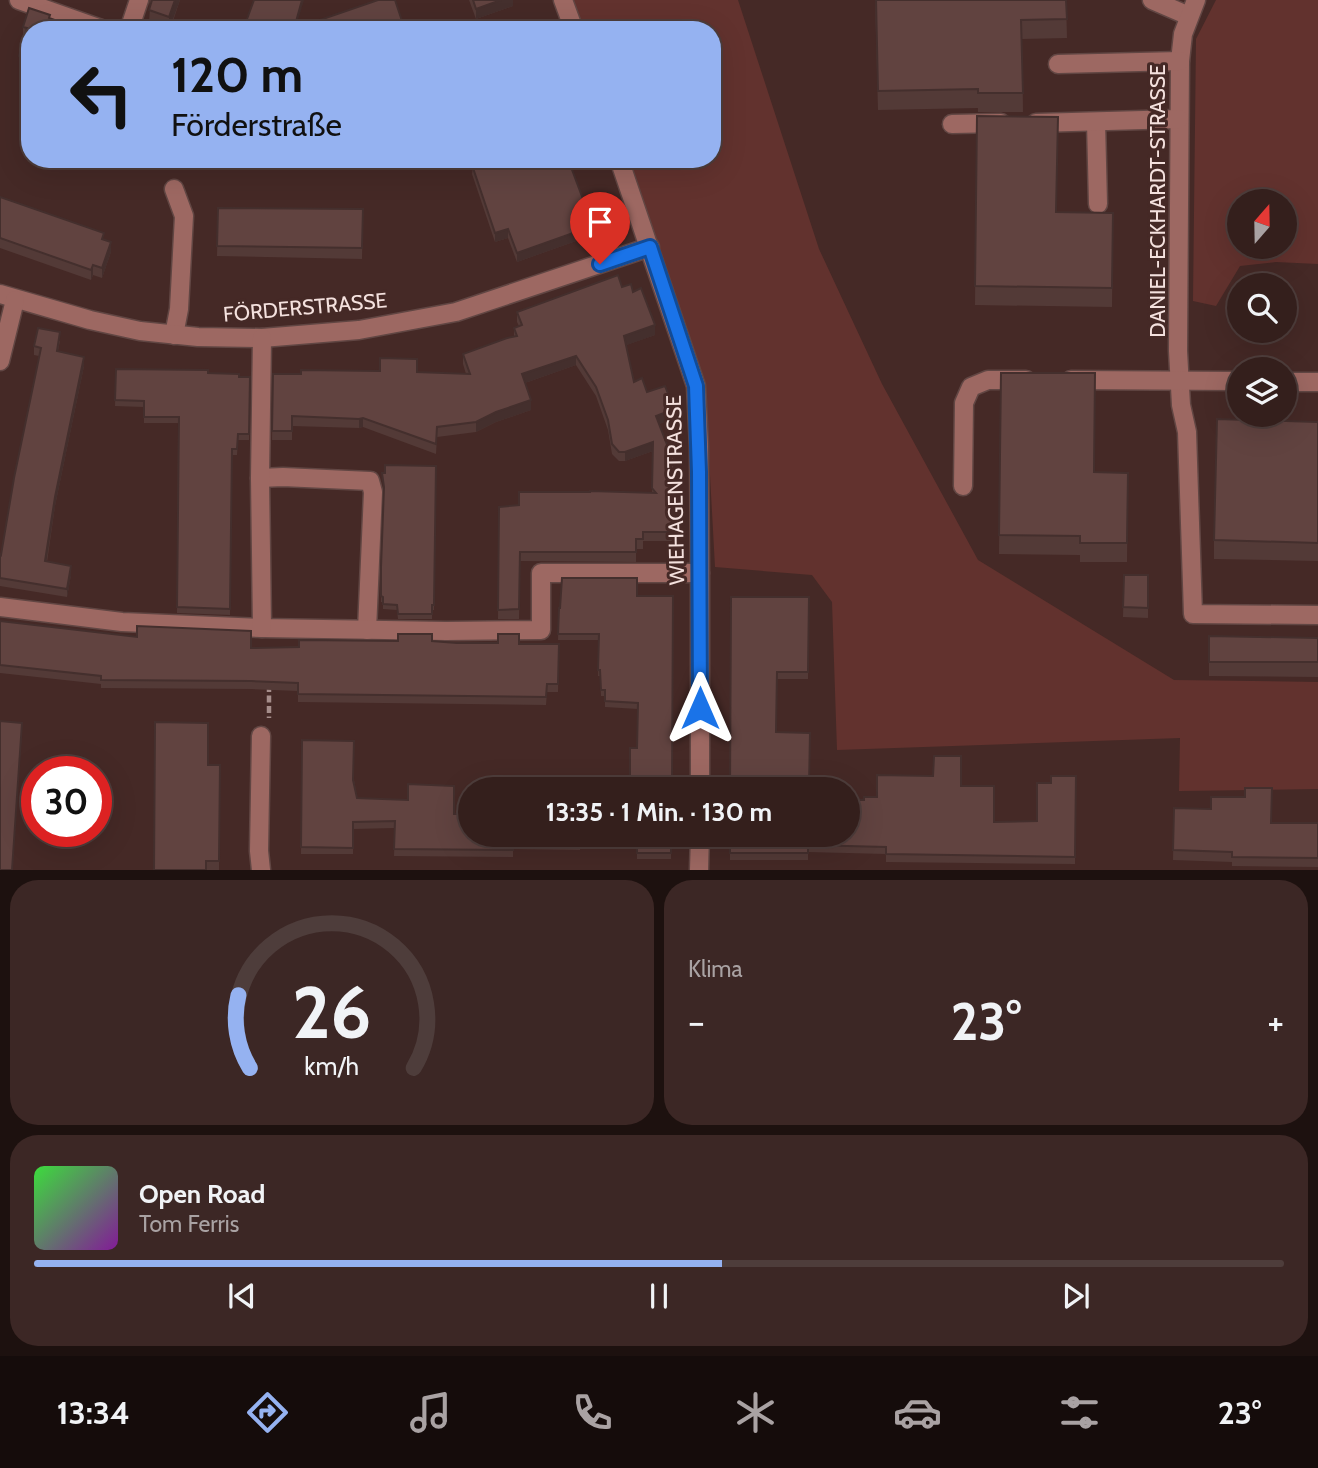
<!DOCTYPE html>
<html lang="de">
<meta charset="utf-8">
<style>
:root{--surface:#341f1c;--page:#3c2725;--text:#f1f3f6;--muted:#a9a2a3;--line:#4e3d3b;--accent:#95b2f1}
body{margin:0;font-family:Cabin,sans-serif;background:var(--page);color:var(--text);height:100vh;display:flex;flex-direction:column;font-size:26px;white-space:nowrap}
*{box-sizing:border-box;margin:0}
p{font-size:23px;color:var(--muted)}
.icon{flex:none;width:38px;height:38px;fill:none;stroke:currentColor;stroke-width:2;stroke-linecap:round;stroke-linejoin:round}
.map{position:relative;height:870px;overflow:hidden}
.panel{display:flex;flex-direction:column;gap:10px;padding:10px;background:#1d110f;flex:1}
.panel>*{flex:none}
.guide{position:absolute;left:21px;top:21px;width:700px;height:147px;border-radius:28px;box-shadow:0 7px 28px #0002,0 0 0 2px var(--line);background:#95b2f1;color:#111;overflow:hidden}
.needle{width:46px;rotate:20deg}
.controls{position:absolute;left:1227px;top:189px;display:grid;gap:14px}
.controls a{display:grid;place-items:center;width:70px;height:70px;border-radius:50%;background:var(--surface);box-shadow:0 7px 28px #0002,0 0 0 2px var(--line);font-size:35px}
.speed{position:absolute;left:21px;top:756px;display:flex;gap:14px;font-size:35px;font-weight:700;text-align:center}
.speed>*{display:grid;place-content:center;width:91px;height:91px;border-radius:50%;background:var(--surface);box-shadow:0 7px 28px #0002,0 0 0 2px var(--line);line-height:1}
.speed .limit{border:10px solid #d22;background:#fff;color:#111}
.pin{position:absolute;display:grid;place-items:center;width:60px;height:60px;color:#fff;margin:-72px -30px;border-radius:50% 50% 50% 0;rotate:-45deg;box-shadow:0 0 7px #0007}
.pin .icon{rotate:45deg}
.me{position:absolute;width:77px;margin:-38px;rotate:0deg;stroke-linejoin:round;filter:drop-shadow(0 0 5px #0008)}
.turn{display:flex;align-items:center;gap:24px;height:147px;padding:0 35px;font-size:32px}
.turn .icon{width:91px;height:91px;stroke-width:2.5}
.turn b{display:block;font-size:49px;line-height:60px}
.big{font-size:52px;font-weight:700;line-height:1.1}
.panel .widget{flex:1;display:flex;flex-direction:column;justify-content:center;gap:10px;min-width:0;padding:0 24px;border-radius:28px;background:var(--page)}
.panel .dial{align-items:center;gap:0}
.dial svg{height:182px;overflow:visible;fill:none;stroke:var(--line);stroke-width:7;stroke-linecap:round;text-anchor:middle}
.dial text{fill:var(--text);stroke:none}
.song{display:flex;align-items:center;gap:21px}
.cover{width:84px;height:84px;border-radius:10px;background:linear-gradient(135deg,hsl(120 70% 55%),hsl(290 70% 35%))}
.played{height:7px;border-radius:4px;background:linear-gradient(90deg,var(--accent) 55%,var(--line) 55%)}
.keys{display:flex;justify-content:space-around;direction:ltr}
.heat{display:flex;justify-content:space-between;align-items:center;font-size:38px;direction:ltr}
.panel .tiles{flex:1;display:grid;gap:10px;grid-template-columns:1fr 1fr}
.widget:last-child{grid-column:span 2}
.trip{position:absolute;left:458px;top:777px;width:402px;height:70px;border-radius:35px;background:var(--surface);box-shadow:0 7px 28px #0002,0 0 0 2px var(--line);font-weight:700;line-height:70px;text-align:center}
.dock{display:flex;height:112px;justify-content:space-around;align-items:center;background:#150c0b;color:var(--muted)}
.dock .icon{width:49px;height:49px}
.dock .on{color:var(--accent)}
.dock b{font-size:32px;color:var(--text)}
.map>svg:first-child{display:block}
.green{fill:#62322e;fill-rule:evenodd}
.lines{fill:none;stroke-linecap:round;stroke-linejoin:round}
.minor-casing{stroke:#614643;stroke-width:21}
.path{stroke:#a58d8a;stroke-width:4.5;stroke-dasharray:7 3.5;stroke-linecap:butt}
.minor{stroke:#9d6862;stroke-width:18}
.wall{fill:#533a37}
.shaded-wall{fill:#442f2d}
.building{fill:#614340;stroke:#442f2d;stroke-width:2}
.route-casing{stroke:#114b97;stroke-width:18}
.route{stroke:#1a73e8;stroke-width:12}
.labels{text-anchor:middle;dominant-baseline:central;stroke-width:6;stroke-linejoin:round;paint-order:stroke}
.street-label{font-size:21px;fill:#f4e1de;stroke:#452926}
</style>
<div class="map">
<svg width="1318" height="870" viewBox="0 0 1318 870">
<rect width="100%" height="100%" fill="#452926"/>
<g class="green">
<path d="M565,0H738L819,249L882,384L978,560L1174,680L1318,682V789L1179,791L1180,738L837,750L832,602L812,575L715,567L705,383L655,254L622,159H712V30H576Z"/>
<path d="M1216,0H1318V264L1276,262L1240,266L1216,306L1193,301L1196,39ZM1239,201H1284V247H1239Z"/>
</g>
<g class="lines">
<defs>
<g id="minor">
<path d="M19,0L104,30"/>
<path d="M563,0L574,30"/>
<path d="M1152,0L1189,16"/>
<path d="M1196,0L1183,34L1180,61L1178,351L1181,405L1187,432L1193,614L1318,615"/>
<path d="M129,30L139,0"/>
<path d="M1058,64L1180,61"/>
<path d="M1096,122L1098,204"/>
<path d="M1036,123L1179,119"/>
<path d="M952,124L1001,123"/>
<path d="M619,159L696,386L699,447L700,573V789"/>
<path d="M174,189L184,216L179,309L174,335"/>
<path d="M0,294L90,320L140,331L198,337L262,338L359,330L456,312L650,247"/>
<path d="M0,361L15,300"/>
<path d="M1071,380L1239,381"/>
<path d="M1284,382H1318"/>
<path d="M260,478L283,477L370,481L373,492L367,630"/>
<path d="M963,486L964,403L971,387L988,380H1026"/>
<path d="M0,607L122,622L262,628L446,631L541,630V573H700"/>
<path d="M262,628L260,478L262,338"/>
<path d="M261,736L259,851L261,870"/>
<path d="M699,870L700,835"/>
</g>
</defs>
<use href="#minor" class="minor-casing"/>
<path class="path" d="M269,685V718"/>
<use href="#minor" class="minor"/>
</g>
<g class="wall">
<path d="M149,0H180L170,30L149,23L150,7Z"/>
<path d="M469,0H513V6L476,19Z"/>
<path d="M875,0H1066L1067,38L1022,39L1023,112H978V108L878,110Z"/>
<path d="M23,27L30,30V74L19,71V56L23,41Z"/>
<path d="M977,116L1057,212L1113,213L1112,307L975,305Z"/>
<path d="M471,159H568L593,235L517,262L508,238L495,242L472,174L473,165Z"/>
<path d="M0,197L104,240L111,252L102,278L93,275L91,280L0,248Z"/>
<path d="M218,208L363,209L362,259L217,256Z"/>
<path d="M622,287L633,292L655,335L626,345L634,382L647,392L674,419L659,424L671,455H674V541H643V549H636V562L520,561L519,619H498L499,507L652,493L653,451L625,461H619L612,454L608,430L596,396L576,365L525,383L531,410L496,422L476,432L437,437L436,454L363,427L359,428L292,426V440H272L273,374L417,372L466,374L463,364V354L514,337V328L519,326L517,322V312Z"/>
<path d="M60,341L58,351L84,366L55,506L47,562L71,575L67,597L0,586V554L1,555L39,356L34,355V346Z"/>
<path d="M116,369L208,373L250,377L249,440H238L237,455H232L230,615L177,613L178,423H144V407L115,406Z"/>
<path d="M1001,373L1094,472L1128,473L1127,562H1080V555L999,554Z"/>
<path d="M1318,422V561L1214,559V540Z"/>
<path d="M436,466L434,610H432V619H398L397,610L383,609V602H381L384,491L382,473Z"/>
<path d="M1124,575H1148V618L1123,617Z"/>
<path d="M637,596H673L630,782L637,748L638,709L605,707V696H601L600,676H598L599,640H558L559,608Z"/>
<path d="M731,597H809L808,679H777L776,732L809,787L730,789Z"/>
<path d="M0,621L137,637L251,648L432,641L457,643L559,644L558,692H547L546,705L298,702V691L251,689L101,688V684L0,673Z"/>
<path d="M1209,636L1318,638V677L1209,676Z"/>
<path d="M302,740L354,780L357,798L580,835V850L513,849V857L394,856L395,828L353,829V854H301Z"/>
<path d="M208,765H220L219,870H154Z"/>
<path d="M1076,776L1075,864L886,862V854L808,852V860H730V835L877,797L961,786L994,822L1037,821L1051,783Z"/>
<path d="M1174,808L1211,809L1271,823H1318V867L1232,866V862L1173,860Z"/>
<path d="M630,835H671V859H637V845H630Z"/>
</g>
<g class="shaded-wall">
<path d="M175,0H180L169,30V17Z"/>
<path d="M302,0H304L295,30H294Z"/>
<path d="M501,0H513V6L476,19V9Z"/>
<path d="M593,226V235L517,262V253Z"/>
<path d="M508,229V238L495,242V233Z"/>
<path d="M111,242V252L102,278V268Z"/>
<path d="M93,265V275L91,280V270Z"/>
<path d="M655,325V335L624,346V336Z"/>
<path d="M576,356V365L522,384V374Z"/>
<path d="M84,357V366L55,506L45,570V561L55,497Z"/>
<path d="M531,400V410L496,422L476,432V422L496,412Z"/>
<path d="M674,409V419L656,425V416Z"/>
<path d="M363,418V427L359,428V419Z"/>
<path d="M653,442V451L625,461V452Z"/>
<path d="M71,566V575L67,597V589Z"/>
<path d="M22,723V733L12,870Z"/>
</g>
<g class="building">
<path d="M152,0H175L169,17L149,10Z"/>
<path d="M254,0H302L294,29L378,0H395L405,30H243Z"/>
<path d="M473,0H501L476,9Z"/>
<path d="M876,0H1066L1067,19L1021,20L1023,93H978V89L878,91Z"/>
<path d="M29,8L50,15L49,18L83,30H30V59L19,56L27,28L23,27Z"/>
<path d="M977,116L1058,117L1056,212L1113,213L1112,288L975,286Z"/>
<path d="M474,159H568L593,226L517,253L508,229L495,233L472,165L476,164Z"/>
<path d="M0,197L104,233L102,239L111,242L102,268L93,265L91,270L0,238Z"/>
<path d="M218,208L363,209L362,248L217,246Z"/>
<path d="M618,275L622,287L631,284L633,292L641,288L655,325L624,336L634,382L642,378L647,392L665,386L674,409L656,416L671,455H674V532H643V539H636V552H520L519,609L498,610L499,507L519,505V492H590V491L656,493L652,488L653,442L625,452H619L612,444L608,420L596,387L576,356L522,374L531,400L496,412L476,422L437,427L436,444L363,418L359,419L292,416V431H272L273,374H301V370L380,371V358L417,359V372L470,374L463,354L507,338L517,336L514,328L522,325L517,312Z"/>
<path d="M38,328L60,332L57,351L84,357L55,497L45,561L71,566L67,589L0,578V554L1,555L14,478L41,348L34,346Z"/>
<path d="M116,369L208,370V373L239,374V377H250L249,434H238L237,449H232L230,609L177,607L179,417H144V401L115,400Z"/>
<path d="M1001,373H1095L1094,472L1128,473L1127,543H1080V536L999,535Z"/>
<path d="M1217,419L1318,422V543L1214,540Z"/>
<path d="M385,465L436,466L434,605H432V614H398L397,605L383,604V597L381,596V567L384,487L382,473H385Z"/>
<path d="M1124,575H1148V608L1123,607Z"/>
<path d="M562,578H637V596H673L672,789H593V782H630V748H637L638,703L605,701V690H601L600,670H598L599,634H558L559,608H560Z"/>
<path d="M731,597H809L808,672H777L776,732L810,733L809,787H823V789H730Z"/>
<path d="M0,621L137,637V626L251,631V648L299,647V640L398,641V634H432V641L457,643H498V634H519V644H559L558,684H547L546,697L298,694V683L251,681L101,680V676L0,665Z"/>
<path d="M1209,636L1318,638V662H1209Z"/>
<path d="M0,721L22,723L12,870H0Z"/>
<path d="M155,722L208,723V765H220L219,861H206V870H154Z"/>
<path d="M302,740L354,741L353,780L357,798L408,800V784L454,786V814H471V835H580V844L513,842V850L394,849L395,821L353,822V848L301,847Z"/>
<path d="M934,756H961V786H994V822L1037,821V783H1051V776H1076L1075,857L886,854V847L808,845V853H730V835H849V800H864V797H877V775L933,776Z"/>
<path d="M1245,788H1272L1271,823H1318V858L1232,857V852L1173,850L1174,808L1211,809V797H1245Z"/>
<path d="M630,835H671V853H637V839H630Z"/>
</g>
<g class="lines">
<defs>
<path id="route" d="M600,264L650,247L696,386L699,472L700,708"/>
</defs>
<use href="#route" class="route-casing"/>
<use href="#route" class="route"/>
</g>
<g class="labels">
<g class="street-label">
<text transform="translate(1157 201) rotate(-90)">DANIEL-ECKHARDT-STRASSE</text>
<text transform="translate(305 307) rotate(-5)">FÖRDERSTRASSE</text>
<text transform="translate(675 490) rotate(-91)">WIEHAGENSTRASSE</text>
</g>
</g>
</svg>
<div class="controls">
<a><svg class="needle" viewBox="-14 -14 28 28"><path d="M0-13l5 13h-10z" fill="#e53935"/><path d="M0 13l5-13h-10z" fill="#a9a2a3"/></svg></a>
<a><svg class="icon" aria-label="search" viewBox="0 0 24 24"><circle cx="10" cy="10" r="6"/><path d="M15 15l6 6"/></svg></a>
<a><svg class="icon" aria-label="layers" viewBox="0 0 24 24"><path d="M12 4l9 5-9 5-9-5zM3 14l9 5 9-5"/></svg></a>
</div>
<div class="speed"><div class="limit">30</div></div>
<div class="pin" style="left:600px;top:264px;background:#d93025"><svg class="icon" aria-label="arrive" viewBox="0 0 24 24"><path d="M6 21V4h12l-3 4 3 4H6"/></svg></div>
<svg class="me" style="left:700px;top:708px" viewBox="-20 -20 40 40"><path d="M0-17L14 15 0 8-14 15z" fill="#1a73e8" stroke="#fff" stroke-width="4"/></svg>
<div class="trip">13:35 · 1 Min. · 130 m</div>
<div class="guide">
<div class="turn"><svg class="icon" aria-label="left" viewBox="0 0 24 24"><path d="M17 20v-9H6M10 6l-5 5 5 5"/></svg><div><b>120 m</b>Förderstraße</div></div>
</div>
</div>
<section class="panel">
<div class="tiles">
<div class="widget dial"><svg viewBox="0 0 100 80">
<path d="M14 69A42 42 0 1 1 86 69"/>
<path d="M14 69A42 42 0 0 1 9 37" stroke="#95b2f1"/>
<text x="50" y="56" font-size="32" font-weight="700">26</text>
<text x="50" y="72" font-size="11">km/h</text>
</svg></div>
<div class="widget"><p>Klima</p>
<div class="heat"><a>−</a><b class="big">23°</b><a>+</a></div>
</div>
<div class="widget">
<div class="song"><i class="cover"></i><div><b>Open Road</b><p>Tom Ferris</p></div></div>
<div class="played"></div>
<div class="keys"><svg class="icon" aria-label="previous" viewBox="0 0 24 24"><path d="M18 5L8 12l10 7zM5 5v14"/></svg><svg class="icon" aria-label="pause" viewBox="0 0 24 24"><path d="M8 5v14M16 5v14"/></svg><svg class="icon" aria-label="next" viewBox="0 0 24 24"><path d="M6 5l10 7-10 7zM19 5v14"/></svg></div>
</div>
</div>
</section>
<nav class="dock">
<b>13:34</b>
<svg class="icon on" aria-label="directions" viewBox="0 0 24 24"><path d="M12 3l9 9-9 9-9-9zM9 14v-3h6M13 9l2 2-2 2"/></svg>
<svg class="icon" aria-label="music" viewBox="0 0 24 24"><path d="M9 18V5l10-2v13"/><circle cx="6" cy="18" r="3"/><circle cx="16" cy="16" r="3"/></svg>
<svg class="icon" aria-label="phone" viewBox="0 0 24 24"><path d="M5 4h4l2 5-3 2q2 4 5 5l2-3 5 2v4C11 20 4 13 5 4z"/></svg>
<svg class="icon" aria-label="climate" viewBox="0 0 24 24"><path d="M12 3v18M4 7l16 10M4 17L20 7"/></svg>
<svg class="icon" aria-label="car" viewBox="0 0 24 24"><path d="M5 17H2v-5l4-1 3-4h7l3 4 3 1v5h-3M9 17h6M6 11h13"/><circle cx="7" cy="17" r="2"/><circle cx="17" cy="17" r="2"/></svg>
<svg class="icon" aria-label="filters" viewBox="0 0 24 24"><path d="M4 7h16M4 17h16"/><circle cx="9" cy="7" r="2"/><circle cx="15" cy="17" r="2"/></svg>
<b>23°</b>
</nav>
